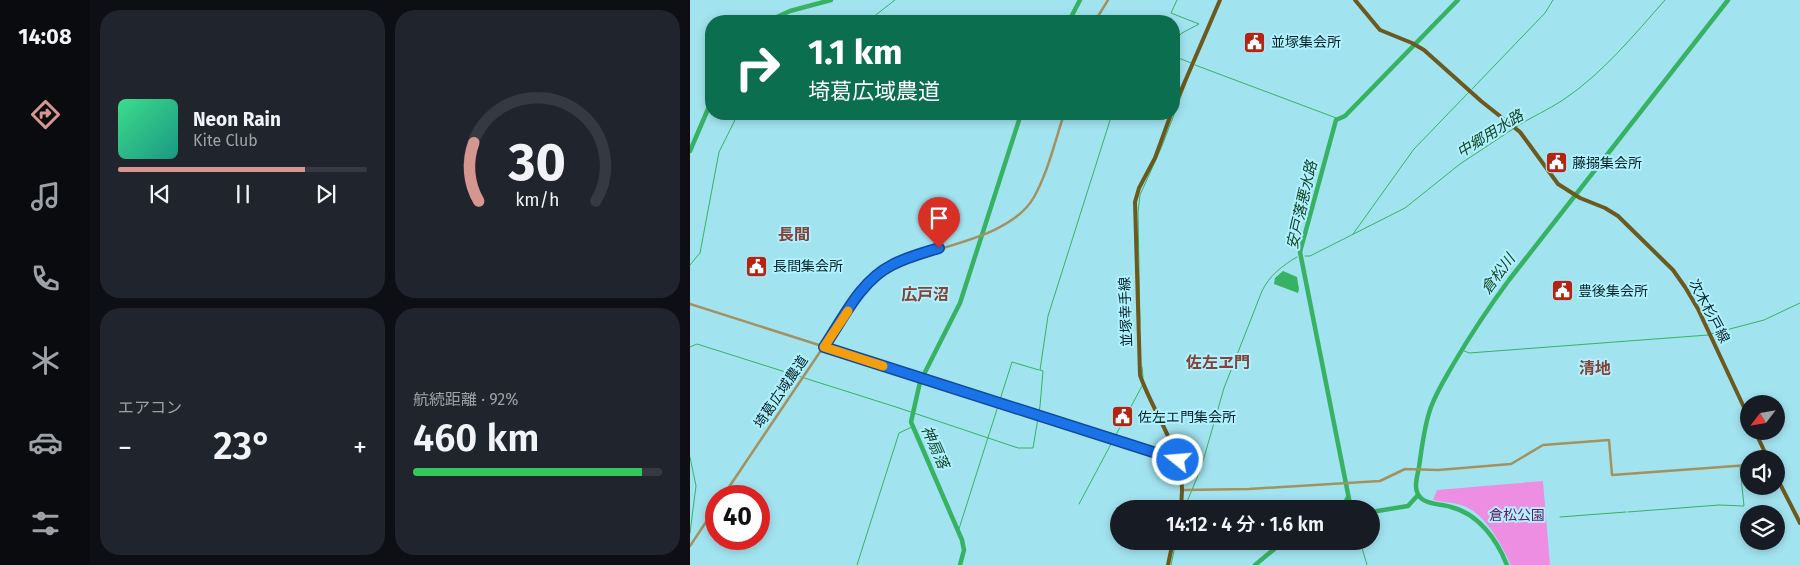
<!DOCTYPE html>
<html lang="ja">
<meta charset="utf-8">
<style>
:root{--surface:#171b24;--page:#20242c;--text:#f1f3f6;--muted:#9ea1a6;--line:#363941;--accent:#d5968f}
body{margin:0;font-family:"Fira Sans","Noto Sans JP",sans-serif;background:var(--page);color:var(--text);height:100vh;display:flex;flex-direction:column;font-size:19px;white-space:nowrap}
*{box-sizing:border-box;margin:0}
p{font-size:16px;color:var(--muted)}
.icon{flex:none;width:28px;height:28px;fill:none;stroke:currentColor;stroke-width:2;stroke-linecap:round;stroke-linejoin:round}
.map{position:relative;flex:1;overflow:hidden}
.drawer{display:flex;flex-direction:column;gap:10px;padding:10px;background:#0d0f14;width:600px}
.drawer>*{flex:none}
.guide{position:absolute;left:15px;top:15px;width:475px;height:105px;border-radius:20px;box-shadow:0 2px 8px #0003;background:#0b6e4f;color:#fff;overflow:hidden}
.needle{width:32px;rotate:239deg}
.buttons{position:absolute;left:1050px;top:395px;display:grid;gap:10px}
.buttons a{display:grid;place-items:center;width:45px;height:45px;border-radius:50%;background:var(--surface);box-shadow:0 2px 8px #0003;font-size:25px}
.speed{position:absolute;left:15px;top:485px;display:flex;gap:10px;font-size:25px;font-weight:700;text-align:center}
.speed>*{display:grid;place-content:center;width:65px;height:65px;border-radius:50%;background:var(--surface);box-shadow:0 2px 8px #0003;line-height:1}
.speed .limit{border:8px solid #d22;background:#fff;color:#111}
.pin{position:absolute;display:grid;place-items:center;width:42px;height:42px;color:#fff;margin:-51px -21px;border-radius:50% 50% 50% 0;rotate:-45deg;box-shadow:0 0 5px #0007}
.pin .icon{rotate:45deg}
.me{position:absolute;width:55px;margin:-28px;rotate:287deg;stroke-linejoin:round;filter:drop-shadow(0 0 4px #0008)}
.turn{display:flex;align-items:center;gap:18px;height:105px;padding:0 20px;font-size:22px}
.turn .icon{width:65px;height:65px;stroke-width:2.5}
.turn b{display:block;font-size:35px;line-height:42px}
.big{font-size:38px;font-weight:600;line-height:1.1}
.drawer .widget{flex:1;display:flex;flex-direction:column;justify-content:center;gap:8px;min-width:0;padding:0 18px;border-radius:20px;background:var(--page)}
.drawer .dial{align-items:center;gap:0}
.dial svg{height:130px;overflow:visible;fill:none;stroke:var(--line);stroke-width:7;stroke-linecap:round;text-anchor:middle}
.dial text{fill:var(--text);stroke:none}
.song{display:flex;align-items:center;gap:15px}
.cover{width:60px;height:60px;border-radius:8px;background:linear-gradient(135deg,hsl(150 70% 55%),hsl(170 70% 35%))}
.played{height:5px;border-radius:2px;background:linear-gradient(90deg,var(--accent) 75%,var(--line) 75%)}
.keys{display:flex;justify-content:space-around;direction:ltr}
.heat{display:flex;justify-content:space-between;align-items:center;font-size:28px;direction:ltr}
.charge{height:8px;border-radius:4px;background:linear-gradient(90deg,#34c759 92%,var(--line) 0)}
.drawer .tiles{flex:1;display:grid;gap:10px;grid-template-columns:repeat(2,1fr)}
.trip{position:absolute;left:420px;top:500px;width:270px;height:50px;border-radius:25px;background:var(--surface);box-shadow:0 2px 8px #0003;font-weight:600;line-height:50px;text-align:center}
main{display:flex;flex:1;min-height:0}
.menu{display:flex;flex-direction:column;width:90px;justify-content:space-around;align-items:center;background:#090b0e;color:var(--muted)}
.menu .icon{width:35px;height:35px}
.menu .active{color:var(--accent)}
.menu b{font-size:22px;color:var(--text)}
.map>svg:first-child{display:block}
.green{fill:#ed8ee3}
.water{fill:#37b262}
.lines{fill:none;stroke-linecap:round;stroke-linejoin:round}
.stream{stroke:#37b262;stroke-width:1}
.river{stroke:#37b262;stroke-width:4.5}
.minor{stroke:#a3925f;stroke-width:2.5}
.major{stroke:#6c591d;stroke-width:4}
.route-casing{stroke:#114b97;stroke-width:12}
.route{stroke:#1a73e8;stroke-width:9}
.slow{stroke:#f59e0b;stroke-width:9}
.labels{text-anchor:middle;dominant-baseline:central;stroke-width:4;stroke-linejoin:round;paint-order:stroke}
.poi-label{font-size:14px;fill:#052025;stroke:#aff1fe;text-anchor:start}
.street-label{font-size:14px;fill:#052025;stroke:#aff1fe}
.park-label{font-size:14px;fill:#6d1667;stroke:#aff1fe}
.water-label{font-size:15px;font-style:italic;fill:#144424;stroke:#aff1fe}
.quarter-label{font-size:16px;font-weight:bold;fill:#874034;stroke:#aff1fe}
</style>
<main>
<nav class="menu">
<b>14:08</b>
<svg class="icon active" aria-label="directions" viewBox="0 0 24 24"><path d="M12 3l9 9-9 9-9-9zM9 14v-3h6M13 9l2 2-2 2"/></svg>
<svg class="icon" aria-label="music" viewBox="0 0 24 24"><path d="M9 18V5l10-2v13"/><circle cx="6" cy="18" r="3"/><circle cx="16" cy="16" r="3"/></svg>
<svg class="icon" aria-label="phone" viewBox="0 0 24 24"><path d="M5 4h4l2 5-3 2q2 4 5 5l2-3 5 2v4C11 20 4 13 5 4z"/></svg>
<svg class="icon" aria-label="climate" viewBox="0 0 24 24"><path d="M12 3v18M4 7l16 10M4 17L20 7"/></svg>
<svg class="icon" aria-label="car" viewBox="0 0 24 24"><path d="M5 17H2v-5l4-1 3-4h7l3 4 3 1v5h-3M9 17h6M6 11h13"/><circle cx="7" cy="17" r="2"/><circle cx="17" cy="17" r="2"/></svg>
<svg class="icon" aria-label="filters" viewBox="0 0 24 24"><path d="M4 7h16M4 17h16"/><circle cx="9" cy="7" r="2"/><circle cx="15" cy="17" r="2"/></svg>
</nav>
<section class="drawer">
<div class="tiles">
<div class="widget">
<div class="song"><i class="cover"></i><div><b>Neon Rain</b><p>Kite Club</p></div></div>
<div class="played"></div>
<div class="keys"><svg class="icon" aria-label="previous" viewBox="0 0 24 24"><path d="M18 5L8 12l10 7zM5 5v14"/></svg><svg class="icon" aria-label="pause" viewBox="0 0 24 24"><path d="M8 5v14M16 5v14"/></svg><svg class="icon" aria-label="next" viewBox="0 0 24 24"><path d="M6 5l10 7-10 7zM19 5v14"/></svg></div>
</div>
<div class="widget dial"><svg viewBox="0 0 100 80">
<path d="M14 69A42 42 0 1 1 86 69"/>
<path d="M14 69A42 42 0 0 1 11 33" stroke="#d5968f"/>
<text x="50" y="56" font-size="32" font-weight="700">30</text>
<text x="50" y="72" font-size="11">km/h</text>
</svg></div>
<div class="widget"><p>エアコン</p>
<div class="heat"><a>−</a><b class="big">23°</b><a>+</a></div>
</div>
<div class="widget"><p>航続距離 · 92%</p><b class="big">460 km</b><div class="charge"></div></div>
</div>
</section>
<div class="map">
<svg width="1110" height="565" viewBox="0 0 1110 565">
<rect width="100%" height="100%" fill="#a2e3f0"/>
<path class="green" d="M853,481L860,565H821C811,544 795,512 771,505C762,502 752,502 743,500L747,490Z"/>
<path class="water" d="M593,271L607,277L609,289L608,293L584,284L585,278Z"/>
<g class="lines">
<g class="stream">
<path d="M382,16L395,21"/>
<path d="M178,21L205,0"/>
<path d="M484,41L492,33L509,24L481,13L487,0"/>
<path d="M484,56L501,63"/>
<path d="M505,65L649,119"/>
<path d="M782,89L855,13L863,0"/>
<path d="M826,127C841,117 858,110 873,100C912,74 944,35 975,0"/>
<path d="M663,234L724,149L779,92"/>
<path d="M615,256H620L715,208L770,164L823,129"/>
<path d="M0,265L10,253L29,152L48,114"/>
<path d="M450,323L448,212L450,195L472,146L496,83"/>
<path d="M1021,334L1074,320L1110,303"/>
<path d="M0,347L7,344L206,407L328,448H343L350,406L353,371L350,370L358,316L422,114"/>
<path d="M772,350L779,353L1018,335"/>
<path d="M452,367L453,377"/>
<path d="M0,457L6,486L0,533"/>
<path d="M389,504L452,386"/>
<path d="M494,509L511,468L534,388L572,291C579,276 593,265 607,257"/>
<path d="M938,512L1029,505L1054,506L1050,467"/>
<path d="M870,517L936,512"/>
<path d="M268,532L322,362L349,370"/>
<path d="M670,541L677,565"/>
<path d="M167,565L209,433L222,427"/>
<path d="M481,565L486,541"/>
</g>
<g class="river">
<path d="M78,21L100,11L141,0"/>
<path d="M379,21L390,0"/>
<path d="M0,151L21,102"/>
<path d="M652,509L658,497"/>
<path d="M661,509L610,252L646,120L655,116L768,0"/>
<path d="M681,512L718,506L728,495"/>
<path d="M270,565L274,550L272,540L221,422L230,382L270,303L331,114"/>
<path d="M565,565L594,541"/>
<path d="M817,565C807,540 789,514 761,507C751,504 740,505 732,499C722,491 727,478 729,467C732,447 734,426 741,407C747,391 756,377 764,363C781,334 799,307 819,280L1038,0"/>
</g>
<g class="minor">
<path d="M405,21L418,0"/>
<path d="M0,304L487,459"/>
<path d="M493,490L559,489L690,481L715,469L748,470L821,464L853,445L919,440L922,475L1059,465"/>
<path d="M33,496L167,297C179,282 191,270 208,262C249,246 322,237 344,197C358,172 365,141 374,114"/>
<path d="M0,546L26,507"/>
</g>
<g class="major">
<path d="M665,0L690,30L722,43L734,50L791,101L830,132L868,184L890,198L915,208L928,216L983,270L995,287L1008,309L1059,418"/>
<path d="M484,107L530,0"/>
<path d="M481,114L465,158L449,188L445,202L450,375C465,419 501,459 490,509"/>
<path d="M1065,431L1078,459"/>
<path d="M1086,476L1110,523"/>
<path d="M478,565L483,541"/>
</g>
</g>
<g class="lines">
<defs>
<path id="route" d="M249,248C233,253 217,257 202,265C170,281 153,319 134,347L488,460"/>
</defs>
<use href="#route" class="route-casing"/>
<use href="#route" class="route"/>
<path class="slow" d="M158,311L134,347L193,366"/>
</g>
<defs>
<symbol id="civic-square" viewBox="-11 -11 22 22"><rect x="-9" y="-9" width="18" height="18" rx="4" fill="#b32512" stroke="#aff1fe"/><path d="M-.6-6.5H3V-4.5H.6V-3L4-1V1h2V6H-6V1h2V-1L-.6-3ZM-1.2 2.5V6h2.4V2.5Z" fill="#fff"/></symbol>
</defs>
<g fill-rule="evenodd">
<use href="#civic-square" x="552" y="30" width="25" height="25"/>
<use href="#civic-square" x="854" y="150" width="25" height="25"/>
<use href="#civic-square" x="54" y="254" width="25" height="25"/>
<use href="#civic-square" x="860" y="278" width="25" height="25"/>
<use href="#civic-square" x="420" y="404" width="25" height="25"/>
</g>
<g class="labels">
<g class="poi-label">
<text x="581" y="42">並塚集会所</text>
<text x="882" y="163">藤搦集会所</text>
<text x="83" y="266">長間集会所</text>
<text x="888" y="291">豊後集会所</text>
<text x="448" y="417">佐左エ門集会所</text>
</g>
<g class="street-label">
<text transform="translate(1019 311) rotate(62)">次木杉戸線</text>
<text transform="translate(436 312) rotate(-92)">並塚幸手線</text>
<text transform="translate(91 392) rotate(-56)">埼葛広域農道</text>
</g>
<g class="park-label">
<text x="827" y="515">倉松公園</text>
</g>
<g class="water-label">
<text transform="translate(800 134) rotate(-32)">中郷用水路</text>
<text transform="translate(612 205) rotate(-77)">安戸落悪水路</text>
<text transform="translate(808 274) rotate(-53)">倉松川</text>
<text transform="translate(245 447) rotate(66)">神扇落</text>
</g>
<g class="quarter-label">
<text x="104" y="234">長間</text>
<text x="235" y="294">広戸沼</text>
<text x="528" y="362">佐左ヱ門</text>
<text x="905" y="368">清地</text>
</g>
</g>
</svg>
<div class="buttons">
<a><svg class="needle" viewBox="-14 -14 28 28"><path d="M0-13l5 13h-10z" fill="#e53935"/><path d="M0 13l5-13h-10z" fill="#9ea1a6"/></svg></a>
<a><svg class="icon" aria-label="sound" viewBox="0 0 24 24"><path d="M4 9h4l5-4v14l-5-4H4zM17 9q2 3 0 6"/></svg></a>
<a><svg class="icon" aria-label="layers" viewBox="0 0 24 24"><path d="M12 4l9 5-9 5-9-5zM3 14l9 5 9-5"/></svg></a>
</div>
<div class="speed"><div class="limit">40</div></div>
<div class="pin" style="left:249px;top:248px;background:#d93025"><svg class="icon" aria-label="arrive" viewBox="0 0 24 24"><path d="M6 21V4h12l-3 4 3 4H6"/></svg></div>
<svg class="me" style="left:488px;top:460px" viewBox="-20 -20 40 40"><circle r="17" fill="#1a73e8" stroke="#fff" stroke-width="3"/><path d="M0-11L8 9 0 5-8 9z" fill="#fff"/></svg>
<div class="trip">14:12 · 4 分 · 1.6 km</div>
<div class="guide">
<div class="turn"><svg class="icon" aria-label="right" viewBox="0 0 24 24"><path d="M7 20v-9h11M14 6l5 5-5 5"/></svg><div><b>1.1 km</b>埼葛広域農道</div></div>
</div>
</div>
</main>
